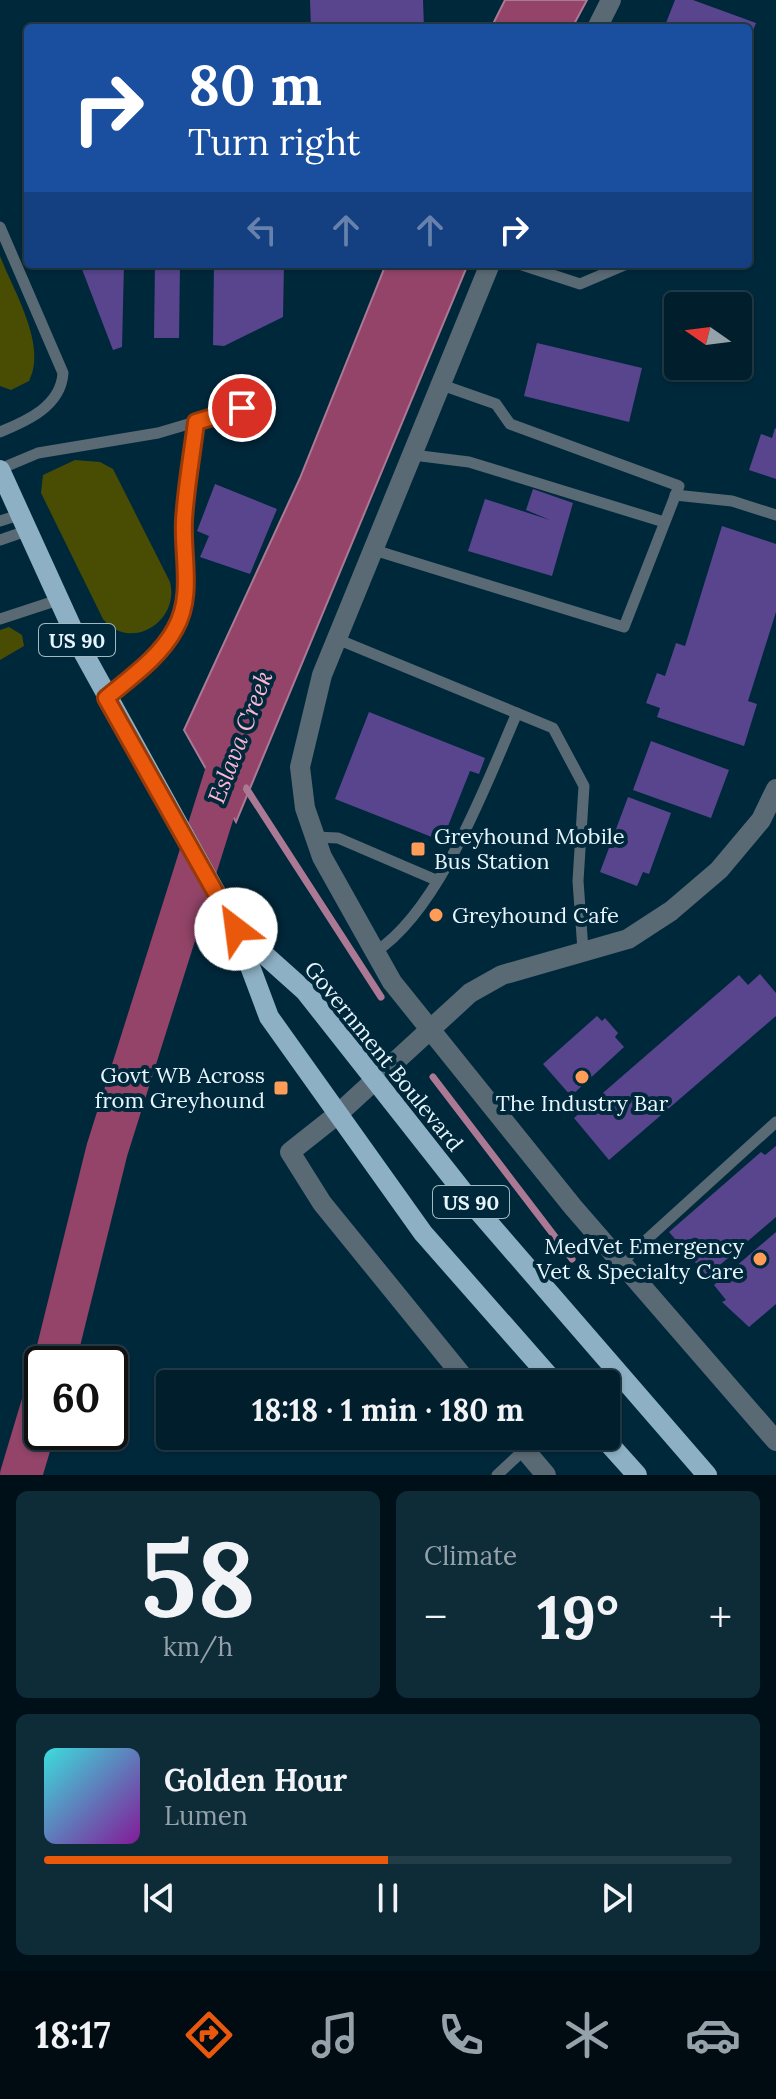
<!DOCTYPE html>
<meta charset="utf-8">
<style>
:root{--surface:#001e2c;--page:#0e2b38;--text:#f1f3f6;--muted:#95a2a9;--line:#223c48;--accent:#ea580c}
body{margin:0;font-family:Lora,serif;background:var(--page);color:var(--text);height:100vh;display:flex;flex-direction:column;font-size:30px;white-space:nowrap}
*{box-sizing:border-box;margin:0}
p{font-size:26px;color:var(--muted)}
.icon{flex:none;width:44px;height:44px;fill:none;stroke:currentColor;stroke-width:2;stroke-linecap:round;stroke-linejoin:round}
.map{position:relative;height:1475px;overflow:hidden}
.side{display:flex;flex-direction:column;gap:16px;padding:16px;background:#001018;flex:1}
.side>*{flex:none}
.top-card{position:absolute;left:24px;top:24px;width:728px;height:244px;border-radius:8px;box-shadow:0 2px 6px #0004,0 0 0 2px var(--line);background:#1a4fa0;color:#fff;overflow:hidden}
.needle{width:52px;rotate:284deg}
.buttons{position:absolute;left:664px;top:292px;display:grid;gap:16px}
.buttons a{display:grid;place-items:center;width:88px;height:88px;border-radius:8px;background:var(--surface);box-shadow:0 2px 6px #0004,0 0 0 2px var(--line);font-size:40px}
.speed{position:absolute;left:24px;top:1346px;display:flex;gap:16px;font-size:40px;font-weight:700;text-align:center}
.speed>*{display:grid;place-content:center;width:104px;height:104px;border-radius:50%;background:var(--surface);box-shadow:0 2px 6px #0004,0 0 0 2px var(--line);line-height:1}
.speed .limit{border:4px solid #111;border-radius:12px;background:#fff;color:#111}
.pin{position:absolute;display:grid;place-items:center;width:68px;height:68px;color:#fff;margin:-34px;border:4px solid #fff;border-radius:50%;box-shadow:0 2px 8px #0007}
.me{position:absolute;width:88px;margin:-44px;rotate:330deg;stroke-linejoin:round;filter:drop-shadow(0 0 6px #0008)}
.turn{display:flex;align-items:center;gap:28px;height:168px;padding:0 32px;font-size:36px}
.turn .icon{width:104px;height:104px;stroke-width:2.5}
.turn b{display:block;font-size:56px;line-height:68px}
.lanes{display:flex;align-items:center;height:76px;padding:0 32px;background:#0003;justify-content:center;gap:40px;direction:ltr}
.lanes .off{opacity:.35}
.big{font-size:60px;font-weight:700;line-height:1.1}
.side .card{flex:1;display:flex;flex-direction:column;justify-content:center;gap:12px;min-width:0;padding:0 28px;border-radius:12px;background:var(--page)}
.side .dial{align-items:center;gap:0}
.dial b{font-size:104px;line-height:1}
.song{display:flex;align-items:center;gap:24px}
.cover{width:96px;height:96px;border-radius:12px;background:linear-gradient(135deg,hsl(180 70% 55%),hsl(290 70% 35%))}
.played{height:8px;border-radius:4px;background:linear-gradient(90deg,var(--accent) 50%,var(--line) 50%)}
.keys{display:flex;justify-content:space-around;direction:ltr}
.heat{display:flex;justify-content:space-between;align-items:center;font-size:44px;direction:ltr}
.side .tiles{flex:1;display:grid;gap:16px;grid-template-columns:1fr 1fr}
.card:last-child{grid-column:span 2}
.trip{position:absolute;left:156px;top:1370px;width:464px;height:80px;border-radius:8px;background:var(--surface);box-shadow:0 2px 6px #0004,0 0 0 2px var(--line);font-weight:700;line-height:80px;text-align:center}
.menu{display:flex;height:128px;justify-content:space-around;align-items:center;background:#000c12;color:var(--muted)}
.menu .icon{width:56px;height:56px}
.menu .selected{color:var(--accent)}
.menu b{font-size:36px;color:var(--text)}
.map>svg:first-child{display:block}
.green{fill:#494d04}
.water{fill:#934468;stroke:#ac7995;stroke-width:2}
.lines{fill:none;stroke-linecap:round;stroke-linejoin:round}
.stream{stroke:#ac7995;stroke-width:7}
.river{stroke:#934468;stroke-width:42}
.building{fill:#58458d}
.lane{stroke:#596a74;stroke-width:11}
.street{stroke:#596a74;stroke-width:20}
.primary{stroke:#8db0c4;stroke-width:20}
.route-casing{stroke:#983908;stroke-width:20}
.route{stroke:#ea580c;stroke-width:14}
.poi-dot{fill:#fe9c58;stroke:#00283b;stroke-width:3}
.labels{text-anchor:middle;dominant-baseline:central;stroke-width:8;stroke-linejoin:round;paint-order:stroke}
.shield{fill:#00283b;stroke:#a2b8c3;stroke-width:2}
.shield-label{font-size:20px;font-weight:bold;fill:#e8f5fd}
.poi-label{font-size:22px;fill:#e8f5fd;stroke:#00283b;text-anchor:start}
.street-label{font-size:22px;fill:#e8f5fd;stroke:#00283b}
.water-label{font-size:24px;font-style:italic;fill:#fbb6d2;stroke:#00283b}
</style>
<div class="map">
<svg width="776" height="1475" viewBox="0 0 776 1475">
<rect width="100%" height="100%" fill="#00283b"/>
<g class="green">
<path d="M0,256C13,290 48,346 29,381L11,390L0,386Z"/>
<path d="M75,460L100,462L113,469L170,582C180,621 131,653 103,619L41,493L43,475Z"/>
<path d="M9,627L22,635L24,646L0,660V630Z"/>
</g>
<g class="water">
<path d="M505,0H587L572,28H491Z"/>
<path d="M386,264H468L236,822L184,730L300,478Z"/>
</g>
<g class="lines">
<g class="stream">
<path d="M246,788L381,997"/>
<path d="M433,1077L572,1259"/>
</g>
<g class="river">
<path d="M54,1364L107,1150L237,738"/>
<path d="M21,1475L42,1405"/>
</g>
</g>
<g class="building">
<path d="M310,0H423L424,28H311Z"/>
<path d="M675,0H693L756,23L748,43V28H664Z"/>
<path d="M80,264H124L122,347L113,350Z"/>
<path d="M155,264H180L179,338H154Z"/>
<path d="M214,264H284L283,317L224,346L213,345Z"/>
<path d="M537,343L642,368L629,422L524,396Z"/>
<path d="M775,428L776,429V479L749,470L761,434L772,438Z"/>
<path d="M215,484L277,509L250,574L200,557L209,536L197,531Z"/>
<path d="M533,489L573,503L552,576L468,551L485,499L550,520L526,510Z"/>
<path d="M722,526L776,544V612L748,701L757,704L744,746L657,717L660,708L646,703L657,673L665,676L676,643L685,646Z"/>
<path d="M369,712L485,758L479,774L470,771L442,841L335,799Z"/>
<path d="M651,741L729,770L711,818L633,790Z"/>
<path d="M628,797L671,813L649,874L643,872L637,886L600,872Z"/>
<path d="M760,974L776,993V1016L609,1160L574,1118L739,975L748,985Z"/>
<path d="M597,1016L602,1021L605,1018L618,1033L615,1037L624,1047L571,1096L543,1064Z"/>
<path d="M776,1146V1217L707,1276L669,1232L761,1152L765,1155Z"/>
<path d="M776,1232V1304L749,1327L722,1302L726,1300L714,1285Z"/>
</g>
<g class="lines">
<g class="lane">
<path d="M0,227L63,373C61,406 27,421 0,432"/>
<path d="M519,264L580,284L627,264"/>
<path d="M413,455L469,462L664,522"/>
<path d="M0,469L38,453L158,433L266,401"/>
<path d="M675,495L732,501L776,515"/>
<path d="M0,521L19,515"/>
<path d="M0,540L26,531"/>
<path d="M374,550L624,627L679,486L510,424L496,404L442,385"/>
<path d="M0,619L58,600"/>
<path d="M337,639L553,728L584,786L578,881L583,950"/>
<path d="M106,698C131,677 159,657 175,629C194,596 182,556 184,520C186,487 192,455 196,422"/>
<path d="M315,837L338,838L436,880"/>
<path d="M375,952C440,910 486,784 517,713"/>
<path d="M622,1262L776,1122"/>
<path d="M497,1475L524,1450"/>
</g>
<g class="street">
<path d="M597,28L611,0"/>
<path d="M490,264L322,675L300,767L305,808L322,857L392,982L573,1207L776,1441"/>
<path d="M469,1384L322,1203L290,1152L338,1114L470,993L502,975L628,939L671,911L719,870L761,820L776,789"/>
<path d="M513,1436L546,1475"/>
</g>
<g class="primary">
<path d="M0,470L82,650L236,929L269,1017L423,1233L556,1384"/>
<path d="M239,932L305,991L480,1213L707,1475"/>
<path d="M602,1436L637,1475"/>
</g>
</g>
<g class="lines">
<defs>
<path id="route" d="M236,929L106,698C131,677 160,657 175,629C194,596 182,556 184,520C186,487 192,455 196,422L242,408"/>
</defs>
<use href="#route" class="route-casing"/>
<use href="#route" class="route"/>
</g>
<g class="poi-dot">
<rect x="410" y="841" width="16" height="16" rx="4"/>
<circle cx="436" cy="915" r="8"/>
<circle cx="582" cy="1077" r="8"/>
<rect x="273" y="1080" width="16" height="16" rx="4"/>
<circle cx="760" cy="1259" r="8"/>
</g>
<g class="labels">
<g class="shield">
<rect x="39" y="624" width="76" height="32" rx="6"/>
<rect x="433" y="1186" width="76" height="32" rx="6"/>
</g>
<g class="shield-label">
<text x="77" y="640">US 90</text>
<text x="471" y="1202">US 90</text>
</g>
<g class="poi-label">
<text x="434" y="836">Greyhound Mobile<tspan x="434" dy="25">Bus Station</tspan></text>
<text x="452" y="915">Greyhound Cafe</text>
<text x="265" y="1075" text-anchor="end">Govt WB Across<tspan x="265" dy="25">from Greyhound</tspan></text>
<text x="582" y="1103" text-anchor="middle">The Industry Bar</text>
<text x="744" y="1246" text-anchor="end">MedVet Emergency<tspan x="744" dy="25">Vet &amp; Specialty Care</tspan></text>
</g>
<g class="street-label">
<text transform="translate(384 1056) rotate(51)">Government Boulevard</text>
</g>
<g class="water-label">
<text transform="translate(240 737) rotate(-69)">Eslava Creek</text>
</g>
</g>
</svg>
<div class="buttons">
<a><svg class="needle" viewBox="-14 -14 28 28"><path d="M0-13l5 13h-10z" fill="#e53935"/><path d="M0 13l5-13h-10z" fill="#95a2a9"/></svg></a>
</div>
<div class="speed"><div class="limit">60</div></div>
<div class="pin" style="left:242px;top:408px;background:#d93025"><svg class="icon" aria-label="arrive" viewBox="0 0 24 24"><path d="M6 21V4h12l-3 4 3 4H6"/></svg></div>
<svg class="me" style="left:236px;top:929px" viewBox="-20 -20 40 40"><circle r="19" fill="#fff"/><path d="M0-13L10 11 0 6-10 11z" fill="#ea580c"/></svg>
<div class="trip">18:18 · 1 min · 180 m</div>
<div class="top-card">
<div class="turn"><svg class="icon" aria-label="right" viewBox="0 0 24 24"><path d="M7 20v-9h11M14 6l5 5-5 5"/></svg><div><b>80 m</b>Turn right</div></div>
<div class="lanes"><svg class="icon off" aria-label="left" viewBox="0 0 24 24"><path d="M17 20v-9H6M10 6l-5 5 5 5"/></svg><svg class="icon off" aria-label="ahead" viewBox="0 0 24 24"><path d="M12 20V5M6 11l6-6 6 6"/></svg><svg class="icon off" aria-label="ahead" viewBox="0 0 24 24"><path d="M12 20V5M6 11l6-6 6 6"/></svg><svg class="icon" aria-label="right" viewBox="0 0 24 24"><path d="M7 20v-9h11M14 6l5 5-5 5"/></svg></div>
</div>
</div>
<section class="side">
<div class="tiles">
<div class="card dial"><b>58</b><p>km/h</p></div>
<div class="card"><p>Climate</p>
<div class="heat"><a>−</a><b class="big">19°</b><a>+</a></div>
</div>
<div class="card">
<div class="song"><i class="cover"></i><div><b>Golden Hour</b><p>Lumen</p></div></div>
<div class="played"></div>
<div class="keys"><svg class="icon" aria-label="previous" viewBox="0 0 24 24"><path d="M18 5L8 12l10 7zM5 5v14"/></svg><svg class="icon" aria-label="pause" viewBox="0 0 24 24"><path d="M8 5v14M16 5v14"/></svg><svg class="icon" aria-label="next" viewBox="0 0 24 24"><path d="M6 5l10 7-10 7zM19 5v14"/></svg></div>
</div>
</div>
</section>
<nav class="menu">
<b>18:17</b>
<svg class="icon selected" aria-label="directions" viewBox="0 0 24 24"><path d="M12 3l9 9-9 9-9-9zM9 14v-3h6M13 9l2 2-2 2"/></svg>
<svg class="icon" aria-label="music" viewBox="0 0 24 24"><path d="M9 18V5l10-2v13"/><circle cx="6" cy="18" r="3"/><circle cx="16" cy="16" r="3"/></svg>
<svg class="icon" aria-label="phone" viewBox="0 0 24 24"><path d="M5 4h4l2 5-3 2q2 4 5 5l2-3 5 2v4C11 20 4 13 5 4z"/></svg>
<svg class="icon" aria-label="climate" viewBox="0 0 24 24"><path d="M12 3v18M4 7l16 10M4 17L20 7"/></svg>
<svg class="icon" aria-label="car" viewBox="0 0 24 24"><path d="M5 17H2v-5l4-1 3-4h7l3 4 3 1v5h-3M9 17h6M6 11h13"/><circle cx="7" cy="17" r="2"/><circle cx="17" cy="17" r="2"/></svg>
</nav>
